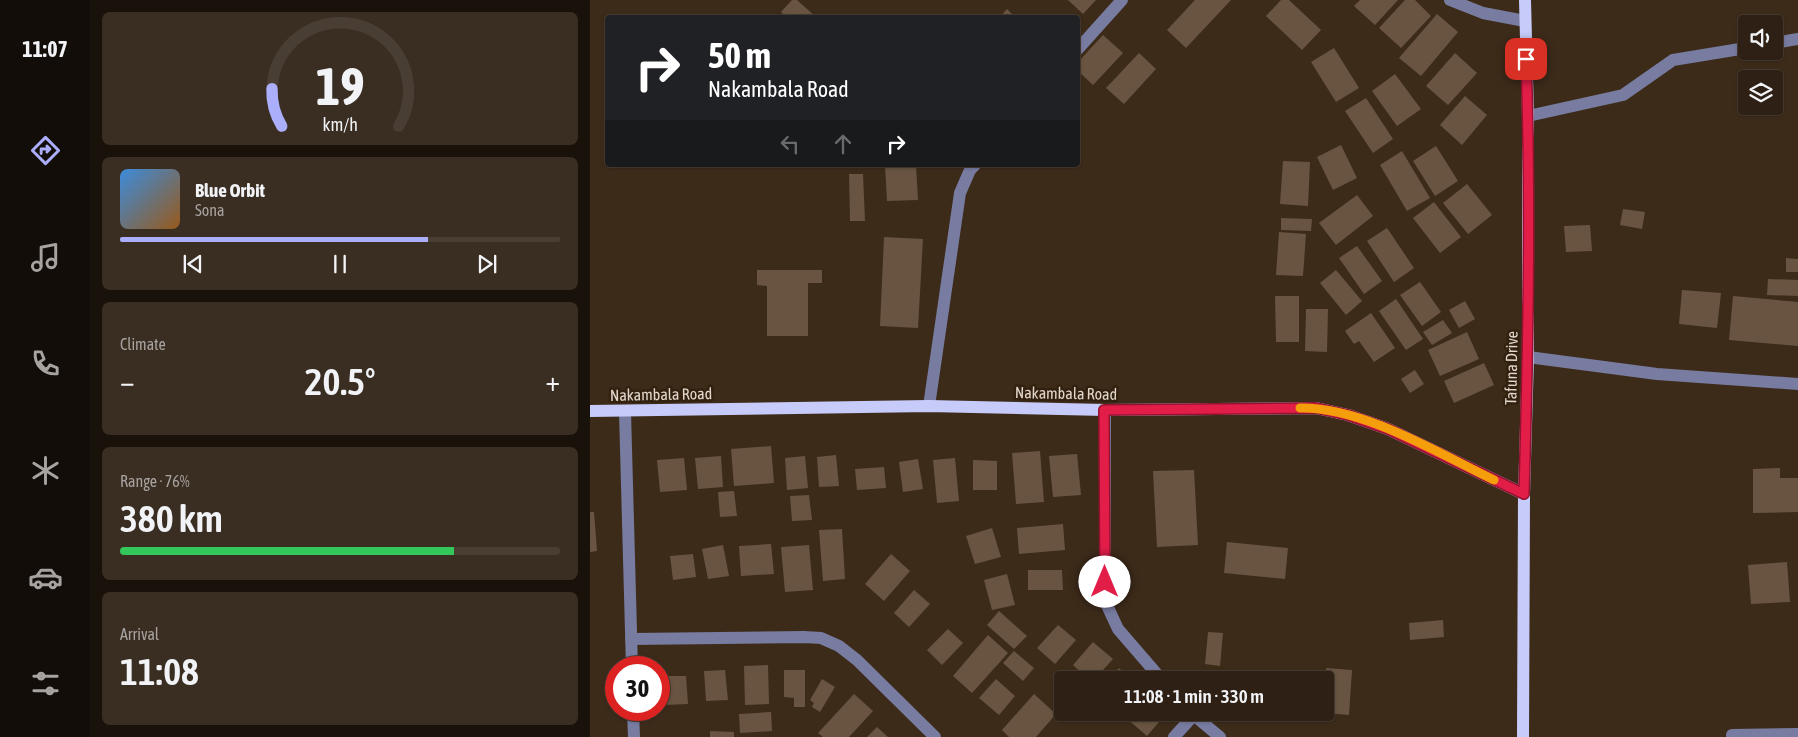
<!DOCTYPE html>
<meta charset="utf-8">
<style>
:root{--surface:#2e2014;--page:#3a2d22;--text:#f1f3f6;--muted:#a7a3a0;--line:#493e34;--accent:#abaffb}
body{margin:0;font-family:"Asap Condensed",sans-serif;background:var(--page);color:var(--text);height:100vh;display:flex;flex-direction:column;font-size:19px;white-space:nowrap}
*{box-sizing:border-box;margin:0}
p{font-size:16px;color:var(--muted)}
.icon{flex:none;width:28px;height:28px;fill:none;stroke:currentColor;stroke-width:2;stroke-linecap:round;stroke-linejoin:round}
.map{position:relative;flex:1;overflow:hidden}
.sheet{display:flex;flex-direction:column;gap:12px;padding:12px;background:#19120b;width:500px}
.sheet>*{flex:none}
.hud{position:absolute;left:15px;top:15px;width:475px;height:152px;border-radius:5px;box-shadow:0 1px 4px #0004,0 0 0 1px var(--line);background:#202124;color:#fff;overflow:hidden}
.fabs{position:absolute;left:1148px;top:15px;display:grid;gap:10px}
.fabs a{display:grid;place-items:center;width:45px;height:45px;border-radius:5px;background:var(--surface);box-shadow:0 1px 4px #0004,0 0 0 1px var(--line);font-size:25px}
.speed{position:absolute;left:15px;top:656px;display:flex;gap:10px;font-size:25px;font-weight:700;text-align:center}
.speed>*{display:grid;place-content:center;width:65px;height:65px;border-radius:50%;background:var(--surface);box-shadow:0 1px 4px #0004,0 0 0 1px var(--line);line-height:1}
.speed .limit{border:8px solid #d22;background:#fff;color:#111}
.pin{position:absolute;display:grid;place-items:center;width:42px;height:42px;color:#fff;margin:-21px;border-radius:10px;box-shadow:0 2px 8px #0006}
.me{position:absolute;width:55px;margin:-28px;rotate:0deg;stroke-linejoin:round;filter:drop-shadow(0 0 4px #0008)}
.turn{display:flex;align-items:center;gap:18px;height:105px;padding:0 20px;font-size:22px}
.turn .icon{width:65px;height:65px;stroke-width:2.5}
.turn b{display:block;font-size:35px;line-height:42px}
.lanes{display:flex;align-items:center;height:48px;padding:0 20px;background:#0003;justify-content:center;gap:25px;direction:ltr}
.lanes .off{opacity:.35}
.big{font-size:38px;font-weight:600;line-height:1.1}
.sheet .card{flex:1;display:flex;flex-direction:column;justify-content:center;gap:8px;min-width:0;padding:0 18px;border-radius:8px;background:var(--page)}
.sheet .dial{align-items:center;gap:0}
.dial svg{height:130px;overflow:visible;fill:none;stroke:var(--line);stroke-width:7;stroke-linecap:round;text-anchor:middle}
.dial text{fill:var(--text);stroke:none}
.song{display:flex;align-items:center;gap:15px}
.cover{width:60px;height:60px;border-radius:8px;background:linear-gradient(135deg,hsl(210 70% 55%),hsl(30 70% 35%))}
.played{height:5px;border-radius:2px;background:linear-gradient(90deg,var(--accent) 70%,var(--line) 70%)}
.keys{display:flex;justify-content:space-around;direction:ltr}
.heat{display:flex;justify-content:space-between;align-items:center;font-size:28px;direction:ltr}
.charge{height:8px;border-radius:4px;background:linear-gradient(90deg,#34c759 76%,var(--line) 0)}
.trip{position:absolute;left:464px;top:671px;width:280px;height:50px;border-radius:5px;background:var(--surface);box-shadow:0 1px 4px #0004,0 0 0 1px var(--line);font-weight:600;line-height:50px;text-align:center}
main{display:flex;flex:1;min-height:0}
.tab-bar{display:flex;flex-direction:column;width:90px;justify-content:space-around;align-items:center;background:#120d08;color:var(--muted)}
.tab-bar .icon{width:35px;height:35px}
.tab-bar .on{color:var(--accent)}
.tab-bar b{font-size:22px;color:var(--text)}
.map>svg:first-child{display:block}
.building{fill:#685441}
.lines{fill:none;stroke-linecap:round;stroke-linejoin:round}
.minor{stroke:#787ca1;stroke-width:12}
.major{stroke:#c7cbf9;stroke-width:12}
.route-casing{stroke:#92132f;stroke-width:12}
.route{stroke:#e11d48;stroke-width:9}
.slow{stroke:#f59e0b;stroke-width:9}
.labels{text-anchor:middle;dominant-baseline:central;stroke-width:5;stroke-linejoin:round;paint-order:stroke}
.street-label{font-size:16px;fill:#e1d6cb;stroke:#332110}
</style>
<main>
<nav class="tab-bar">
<b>11:07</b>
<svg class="icon on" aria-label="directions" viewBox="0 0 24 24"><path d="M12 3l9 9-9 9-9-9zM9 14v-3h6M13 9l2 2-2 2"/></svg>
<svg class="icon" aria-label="music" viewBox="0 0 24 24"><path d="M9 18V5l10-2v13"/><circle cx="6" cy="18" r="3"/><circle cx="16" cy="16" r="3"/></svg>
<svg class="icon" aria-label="phone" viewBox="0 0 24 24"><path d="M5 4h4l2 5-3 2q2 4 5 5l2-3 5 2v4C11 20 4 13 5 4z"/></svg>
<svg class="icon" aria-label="climate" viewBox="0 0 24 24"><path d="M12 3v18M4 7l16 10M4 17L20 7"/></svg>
<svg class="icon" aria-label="car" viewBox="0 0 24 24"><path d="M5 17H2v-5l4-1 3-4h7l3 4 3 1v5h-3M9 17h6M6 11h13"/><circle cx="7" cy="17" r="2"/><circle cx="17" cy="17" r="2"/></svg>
<svg class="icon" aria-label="filters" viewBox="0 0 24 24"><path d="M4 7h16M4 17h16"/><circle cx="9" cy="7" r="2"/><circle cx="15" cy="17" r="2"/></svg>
</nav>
<section class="sheet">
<div class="card dial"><svg viewBox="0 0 100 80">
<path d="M14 69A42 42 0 1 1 86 69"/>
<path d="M14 69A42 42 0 0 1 8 46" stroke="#abaffb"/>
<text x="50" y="56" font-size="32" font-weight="700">19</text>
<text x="50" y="72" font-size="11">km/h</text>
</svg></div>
<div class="card">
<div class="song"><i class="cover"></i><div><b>Blue Orbit</b><p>Sona</p></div></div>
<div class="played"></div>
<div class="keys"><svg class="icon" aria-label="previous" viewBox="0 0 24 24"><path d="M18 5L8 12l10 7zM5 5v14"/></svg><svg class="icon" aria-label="pause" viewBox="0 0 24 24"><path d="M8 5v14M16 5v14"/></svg><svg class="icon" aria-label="next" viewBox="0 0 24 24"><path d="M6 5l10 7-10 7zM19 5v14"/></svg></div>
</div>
<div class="card"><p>Climate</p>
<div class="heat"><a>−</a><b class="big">20.5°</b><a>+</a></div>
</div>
<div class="card"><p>Range · 76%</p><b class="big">380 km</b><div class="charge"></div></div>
<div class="card"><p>Arrival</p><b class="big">11:08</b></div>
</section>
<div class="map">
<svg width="1208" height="737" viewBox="0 0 1208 737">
<rect width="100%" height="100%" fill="#3d2b1a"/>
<g class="building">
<path d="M202,0H207L227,18H197L191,12Z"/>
<path d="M478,0H506L493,14Z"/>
<path d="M605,0H641L596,48L577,30Z"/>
<path d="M691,0H699L731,30L712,50L676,16Z"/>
<path d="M770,0H808L785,25L764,6Z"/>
<path d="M815,0H825L841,16L811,48L789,28Z"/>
<path d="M417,9L426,18H409Z"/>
<path d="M847,14L868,32L831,76L809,58Z"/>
<path d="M513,35L533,53L503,85L488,71V62Z"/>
<path d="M744,48L769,88L746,102L721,62Z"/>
<path d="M549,53L566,69L534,104L516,88Z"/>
<path d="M865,53L887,73L858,105L836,86Z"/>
<path d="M805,74L831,109L807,126L782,91Z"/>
<path d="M875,96L897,115L872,145L850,125Z"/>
<path d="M776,98L803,139L783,153L755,111Z"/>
<path d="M751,145L767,178L743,190L727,157Z"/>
<path d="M846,146L868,181L845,196L823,161Z"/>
<path d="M812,151L840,198L817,211L790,165Z"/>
<path d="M693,161L720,162L718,206L690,204Z"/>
<path d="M295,165H326L328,200L297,201Z"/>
<path d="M259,174H273L275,221H260Z"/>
<path d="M877,184L902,215L878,234L853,203Z"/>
<path d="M767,195L783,216L746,245L729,223Z"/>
<path d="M844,202L871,237L850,253L823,218Z"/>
<path d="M1033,209L1055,212L1052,229L1030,225Z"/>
<path d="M691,218L722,219L721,231L691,230Z"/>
<path d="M1000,225L1002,251L976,252L974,226Z"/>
<path d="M797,228L824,268L804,282L777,241Z"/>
<path d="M689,232L716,234L713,276L686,275Z"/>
<path d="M294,237L333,239L328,328L290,326Z"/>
<path d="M767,246L792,281L774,294L749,258Z"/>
<path d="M1196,258L1208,259V272H1196Z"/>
<path d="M167,270H232V283H218V336H177V286L167,285Z"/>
<path d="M746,270L772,301L756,315L730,283Z"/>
<path d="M1178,279L1208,280V296L1177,295Z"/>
<path d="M830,282L851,312L832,326L810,295Z"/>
<path d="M1092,290L1131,293L1127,328L1089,324Z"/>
<path d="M685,296H709V342H686Z"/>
<path d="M1143,296L1208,302V346L1139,340Z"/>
<path d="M806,299L833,339L816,350L789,311Z"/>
<path d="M875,301L885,319L869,328L859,310Z"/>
<path d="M716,309H738L737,352L715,351Z"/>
<path d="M781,313L805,348L784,362L769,341L764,344L755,331Z"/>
<path d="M853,320L862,333L842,345L833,332Z"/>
<path d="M877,332L889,359L850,376L838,350Z"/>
<path d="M894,363L904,385L864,403L854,381Z"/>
<path d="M825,370L834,384L820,393L811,379Z"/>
<path d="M181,446L184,483L144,486L141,449Z"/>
<path d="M450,451L454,502L426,504L422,453Z"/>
<path d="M487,454L491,495L463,497L459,456Z"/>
<path d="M246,455L249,486L229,487L227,457Z"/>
<path d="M131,456L133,487L108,489L105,458Z"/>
<path d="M215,456L218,488L197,490L195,458Z"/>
<path d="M94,458L97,490L70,492L67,460Z"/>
<path d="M365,458L369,501L347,503L343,460Z"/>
<path d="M328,459L333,489L313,492L309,462Z"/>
<path d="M383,460L407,461V490H383Z"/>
<path d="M294,467L296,488L267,490L265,469Z"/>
<path d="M1190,468V478H1208V512L1163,513V469Z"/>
<path d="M604,470L608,545L567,547L563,471Z"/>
<path d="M144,491L147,516L130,517L128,492Z"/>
<path d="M219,495L222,520L202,521L200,496Z"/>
<path d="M0,512H4L7,551L0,552Z"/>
<path d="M473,524L475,550L429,554L427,528Z"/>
<path d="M402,528L411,557L385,564L376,536Z"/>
<path d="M252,529L255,579L233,581L229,530Z"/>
<path d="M637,542L698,548L695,579L634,573Z"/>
<path d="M181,544L184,574L151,576L149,546Z"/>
<path d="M133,545L139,576L118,579L112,549Z"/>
<path d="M219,545L223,590L195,592L191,547Z"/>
<path d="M103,554L106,577L83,580L80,556Z"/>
<path d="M301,554L320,571L294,601L275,584Z"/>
<path d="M1197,562L1200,602L1161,604L1158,565Z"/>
<path d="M438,570H472L473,590H438Z"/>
<path d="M417,574L425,605L402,610L394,580Z"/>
<path d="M324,590L340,604L319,627L304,613Z"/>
<path d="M409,611L437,636L424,649L397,625Z"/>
<path d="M853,620L854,637L820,640L819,623Z"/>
<path d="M468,625L486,640L465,664L447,648Z"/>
<path d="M358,629L373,643L352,665L337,650Z"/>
<path d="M618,632L633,633L630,666L615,664Z"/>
<path d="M398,635L418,653L382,693L363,676Z"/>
<path d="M503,642L523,659L504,680H499L483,665Z"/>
<path d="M424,651L444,668L433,681L413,663Z"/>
<path d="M178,665L179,704L155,705L154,666Z"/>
<path d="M529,668L542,680H518Z"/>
<path d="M736,668L762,670L759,715L735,713Z"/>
<path d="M135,670L138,700L116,701L114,671Z"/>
<path d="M194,670H215V707H204V698L194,697Z"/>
<path d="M74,676H96L98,704L75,705Z"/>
<path d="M232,679L245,687L230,712L222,707L224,703L220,700Z"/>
<path d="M406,679L425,696L409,715L389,698Z"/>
<path d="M264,694L283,711L259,737H233L228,733Z"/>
<path d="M444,694L466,714L446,737H419L412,730Z"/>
<path d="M181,712L182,731L150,733L149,714Z"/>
<path d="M541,712H572L575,715L557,736L536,718Z"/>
<path d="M287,727L298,737H277Z"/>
<path d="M120,731L144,732V737H120Z"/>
</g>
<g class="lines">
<g class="minor">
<path d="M860,0L893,13L935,21"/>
<path d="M1184,43L1208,39"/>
<path d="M488,49L532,0"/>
<path d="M938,116L1033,95L1083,60L1156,48"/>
<path d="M938,357L1067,374L1208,384"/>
<path d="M339,406L370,193L380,170L385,165"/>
<path d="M515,410V601L528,629L572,680"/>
<path d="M35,412L42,668"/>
<path d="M41,639L214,637L231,638L249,646L267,660L345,737"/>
<path d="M43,710L44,737"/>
<path d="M600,712L630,737"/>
<path d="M1142,735L1208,734"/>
<path d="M584,737L603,716"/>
</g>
<g class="major">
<path d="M0,411L339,406L515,410L726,408L758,415L798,429L934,494"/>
<path d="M933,737L934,494L938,357V116L935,0"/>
</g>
</g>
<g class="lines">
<defs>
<path id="route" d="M515,582L514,410L726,408L758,415L798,429L934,494C938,349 941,204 936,59"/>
</defs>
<use href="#route" class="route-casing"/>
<use href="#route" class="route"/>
<path class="slow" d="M710,408C773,407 848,453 904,480"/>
</g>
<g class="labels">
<g class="street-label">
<text transform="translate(921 368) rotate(-89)">Tafuna Drive</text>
<text transform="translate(476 393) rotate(1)">Nakambala Road</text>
<text transform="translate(71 394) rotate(-1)">Nakambala Road</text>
</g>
</g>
</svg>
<div class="fabs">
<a><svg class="icon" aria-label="sound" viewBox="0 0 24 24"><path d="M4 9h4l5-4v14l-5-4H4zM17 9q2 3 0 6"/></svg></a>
<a><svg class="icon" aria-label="layers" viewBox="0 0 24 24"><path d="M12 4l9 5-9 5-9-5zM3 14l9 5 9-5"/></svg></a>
</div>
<div class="speed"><div class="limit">30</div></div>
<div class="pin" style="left:936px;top:59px;background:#d93025"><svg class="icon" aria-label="arrive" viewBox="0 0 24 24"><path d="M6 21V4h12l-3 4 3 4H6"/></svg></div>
<svg class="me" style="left:515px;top:582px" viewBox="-20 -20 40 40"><circle r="19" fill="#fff"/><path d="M0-13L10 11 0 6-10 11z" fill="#e11d48"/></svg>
<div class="trip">11:08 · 1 min · 330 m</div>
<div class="hud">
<div class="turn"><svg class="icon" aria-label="right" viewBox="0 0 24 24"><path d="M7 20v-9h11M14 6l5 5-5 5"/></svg><div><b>50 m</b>Nakambala Road</div></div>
<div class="lanes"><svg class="icon off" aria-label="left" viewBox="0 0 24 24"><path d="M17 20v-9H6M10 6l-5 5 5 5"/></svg><svg class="icon off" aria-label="ahead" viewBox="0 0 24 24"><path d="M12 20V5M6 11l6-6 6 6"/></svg><svg class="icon" aria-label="right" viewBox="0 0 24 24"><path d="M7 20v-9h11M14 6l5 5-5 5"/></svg></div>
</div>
</div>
</main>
